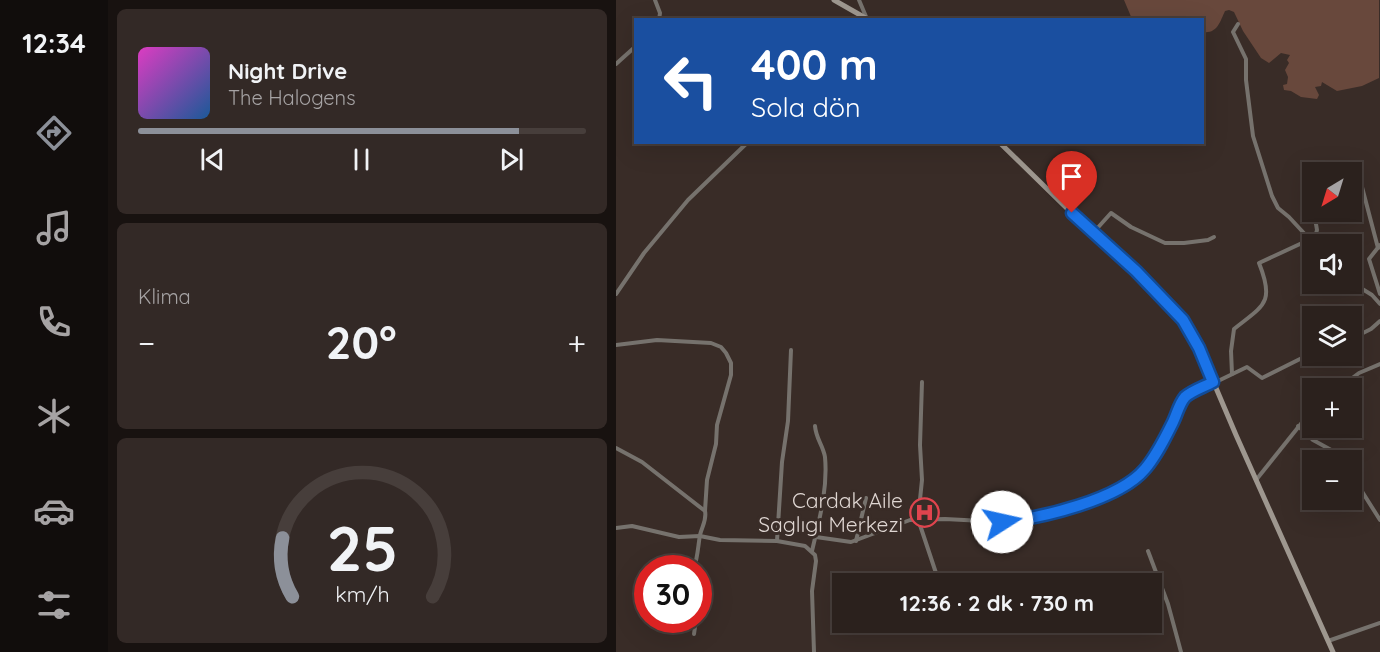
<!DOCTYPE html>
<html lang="tr">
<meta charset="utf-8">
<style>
:root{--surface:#2b211d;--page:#332926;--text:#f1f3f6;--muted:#a6a3a4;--line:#473e3b;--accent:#8c9099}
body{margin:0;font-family:Quicksand,sans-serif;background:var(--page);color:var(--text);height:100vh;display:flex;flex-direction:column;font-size:22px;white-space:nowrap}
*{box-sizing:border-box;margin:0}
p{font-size:20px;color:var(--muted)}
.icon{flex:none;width:33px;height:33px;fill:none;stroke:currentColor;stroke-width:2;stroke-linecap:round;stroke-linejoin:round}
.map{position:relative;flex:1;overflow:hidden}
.panel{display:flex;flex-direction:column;gap:9px;padding:9px;background:#181210;width:508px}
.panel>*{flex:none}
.top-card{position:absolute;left:18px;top:18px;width:570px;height:126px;border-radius:0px;box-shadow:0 6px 24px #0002,0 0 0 2px var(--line);background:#1a4fa0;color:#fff;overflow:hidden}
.needle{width:39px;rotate:218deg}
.tools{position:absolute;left:686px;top:162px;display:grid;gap:12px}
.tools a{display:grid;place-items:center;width:60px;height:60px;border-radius:0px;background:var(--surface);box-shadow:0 6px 24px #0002,0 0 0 2px var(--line);font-size:30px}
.speed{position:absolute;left:18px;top:555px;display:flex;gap:12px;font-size:30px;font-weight:700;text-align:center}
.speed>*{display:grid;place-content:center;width:78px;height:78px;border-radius:50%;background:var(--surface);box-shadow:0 6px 24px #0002,0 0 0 2px var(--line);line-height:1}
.speed .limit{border:9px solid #d22;background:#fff;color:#111}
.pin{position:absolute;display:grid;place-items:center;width:51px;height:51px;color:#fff;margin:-62px -26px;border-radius:50% 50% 50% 0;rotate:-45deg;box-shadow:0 0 6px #0007}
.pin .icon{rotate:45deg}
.me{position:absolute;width:66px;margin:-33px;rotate:80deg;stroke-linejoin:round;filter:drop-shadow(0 0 4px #0008)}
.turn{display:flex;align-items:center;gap:21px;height:126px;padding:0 18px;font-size:27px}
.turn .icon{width:78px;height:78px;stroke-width:2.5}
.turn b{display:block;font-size:42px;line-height:51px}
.big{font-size:45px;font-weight:700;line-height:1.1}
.panel .tile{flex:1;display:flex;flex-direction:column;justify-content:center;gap:9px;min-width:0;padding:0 21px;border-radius:9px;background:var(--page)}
.panel .dial{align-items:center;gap:0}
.dial svg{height:156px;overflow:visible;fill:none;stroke:var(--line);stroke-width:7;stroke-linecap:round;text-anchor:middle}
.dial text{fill:var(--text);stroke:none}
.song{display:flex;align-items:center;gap:18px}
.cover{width:72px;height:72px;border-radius:9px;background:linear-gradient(135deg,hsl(310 70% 55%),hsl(210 70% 35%))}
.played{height:6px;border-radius:3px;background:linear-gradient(90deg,var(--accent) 85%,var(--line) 85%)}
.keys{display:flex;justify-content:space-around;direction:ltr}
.heat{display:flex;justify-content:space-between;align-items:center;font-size:33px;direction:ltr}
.trip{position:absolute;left:216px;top:573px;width:330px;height:60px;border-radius:0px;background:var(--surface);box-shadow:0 6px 24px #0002,0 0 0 2px var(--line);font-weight:700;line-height:60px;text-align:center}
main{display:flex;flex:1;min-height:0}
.tabs{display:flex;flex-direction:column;width:108px;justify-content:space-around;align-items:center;background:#110d0c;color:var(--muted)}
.tabs .icon{width:42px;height:42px}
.tabs .active{color:var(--accent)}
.tabs b{font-size:27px;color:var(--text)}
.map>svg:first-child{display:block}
.green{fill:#68483c}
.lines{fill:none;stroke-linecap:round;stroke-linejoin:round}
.street{stroke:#76726d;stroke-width:4}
.secondary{stroke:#9e978f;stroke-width:5}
.route-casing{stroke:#114b97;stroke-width:15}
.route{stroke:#1a73e8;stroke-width:10}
.labels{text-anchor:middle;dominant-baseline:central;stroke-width:6;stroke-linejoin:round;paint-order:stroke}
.poi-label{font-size:21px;fill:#dfd6d2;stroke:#392c27;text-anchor:end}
</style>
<main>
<nav class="tabs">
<b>12:34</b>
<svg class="icon active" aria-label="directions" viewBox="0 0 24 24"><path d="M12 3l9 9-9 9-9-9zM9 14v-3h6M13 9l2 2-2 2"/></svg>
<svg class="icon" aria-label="music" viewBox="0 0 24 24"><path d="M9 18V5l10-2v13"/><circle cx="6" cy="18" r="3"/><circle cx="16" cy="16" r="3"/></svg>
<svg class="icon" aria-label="phone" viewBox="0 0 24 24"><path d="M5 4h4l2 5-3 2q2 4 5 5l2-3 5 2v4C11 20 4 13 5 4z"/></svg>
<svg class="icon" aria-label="climate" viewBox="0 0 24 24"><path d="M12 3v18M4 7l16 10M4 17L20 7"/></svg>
<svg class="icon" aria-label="car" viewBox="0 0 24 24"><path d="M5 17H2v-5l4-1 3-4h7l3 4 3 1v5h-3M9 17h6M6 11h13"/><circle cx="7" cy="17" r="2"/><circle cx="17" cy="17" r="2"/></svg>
<svg class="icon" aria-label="filters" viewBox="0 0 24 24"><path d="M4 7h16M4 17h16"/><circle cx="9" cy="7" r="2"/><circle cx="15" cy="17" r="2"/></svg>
</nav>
<section class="panel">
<div class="tile">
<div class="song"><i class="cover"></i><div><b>Night Drive</b><p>The Halogens</p></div></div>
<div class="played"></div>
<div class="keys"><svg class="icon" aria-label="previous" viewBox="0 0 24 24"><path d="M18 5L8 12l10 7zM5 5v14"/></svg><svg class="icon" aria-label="pause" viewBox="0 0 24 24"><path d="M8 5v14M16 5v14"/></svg><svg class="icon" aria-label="next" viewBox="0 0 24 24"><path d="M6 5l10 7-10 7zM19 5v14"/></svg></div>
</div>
<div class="tile"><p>Klima</p>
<div class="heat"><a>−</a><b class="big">20°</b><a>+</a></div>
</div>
<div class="tile dial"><svg viewBox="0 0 100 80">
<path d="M14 69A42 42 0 1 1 86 69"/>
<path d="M14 69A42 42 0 0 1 9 39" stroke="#8c9099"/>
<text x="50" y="56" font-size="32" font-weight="700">25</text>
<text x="50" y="72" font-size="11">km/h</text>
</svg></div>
</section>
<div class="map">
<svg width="764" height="652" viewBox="0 0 764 652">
<rect width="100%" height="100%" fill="#392c27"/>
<path class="green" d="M508,0H763V78L746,86L721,91L706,82L705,86L699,87L703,95L701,99L685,97L675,91L668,90L667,85L671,84L672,77L669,70L673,63L671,60L674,55L665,53L653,63L645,58L627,31L618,12L613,10L609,11C604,22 601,34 587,32L586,20L516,19Z"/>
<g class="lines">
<g class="street">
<path d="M39,0L44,13L43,20"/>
<path d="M243,0L251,19"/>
<path d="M622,24L617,32L630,59V80L637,136L656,196L662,208L673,217L698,244"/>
<path d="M0,64L20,46"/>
<path d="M735,182L742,181L746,187L762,248"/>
<path d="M696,188L692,193L696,205"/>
<path d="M477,233L495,213L515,227L549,243H568L592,240L598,237"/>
<path d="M764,245L753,259L764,294"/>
<path d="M735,282L756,295L764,304"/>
<path d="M0,294L28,253L72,200L132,142"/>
<path d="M735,339L755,329L764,321"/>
<path d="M0,345L41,340L95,343L105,347L110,353L115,363V375L101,425L100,444L91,480L89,511"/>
<path d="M616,374L615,351L618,329C648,305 659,303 643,263L699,237L701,230L698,212"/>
<path d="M306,382L304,445L306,480L302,519L320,573"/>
<path d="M723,388L743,373L764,364"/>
<path d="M682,426L697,440L717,451L727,460"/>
<path d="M0,448L26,462L89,511C91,520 86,526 84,535C82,546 82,556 78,568"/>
<path d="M735,474L764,520"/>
<path d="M640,480L696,410"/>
<path d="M0,528L16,526L63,537L84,536L104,540L161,541L189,546L199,555L200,561L196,591L198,652"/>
<path d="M200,537L235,542L294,520L329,519L386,522L447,510L474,501L504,488L521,477L529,469L551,433L565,403L573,395L631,367L646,378L696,353"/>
<path d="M161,541L166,462L172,421L175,350"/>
<path d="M240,541L250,498"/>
<path d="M196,551C203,521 212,489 209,457C207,445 200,439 199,426"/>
<path d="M532,551L552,604L565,652"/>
<path d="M82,598V606"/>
<path d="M78,634L80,620"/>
<path d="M712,641L764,623"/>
</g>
<g class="secondary">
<path d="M218,0L253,20"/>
<path d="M383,142L470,227L520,271L567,320L583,348L620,435L717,652"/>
</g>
</g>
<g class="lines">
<defs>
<path id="route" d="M386,522C425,518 503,500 529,469C541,455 549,438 557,422C561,414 563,404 569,397C577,390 588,387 597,382L583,348L567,320L520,271L456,213"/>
</defs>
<use href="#route" class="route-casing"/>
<use href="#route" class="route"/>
</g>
<defs>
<symbol id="hospital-ring" viewBox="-11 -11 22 22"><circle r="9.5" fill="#392c27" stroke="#e0444e" stroke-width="1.5"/><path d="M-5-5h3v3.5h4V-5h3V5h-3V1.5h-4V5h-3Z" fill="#e0444e"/></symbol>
</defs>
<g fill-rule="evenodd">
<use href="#hospital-ring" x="292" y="496" width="33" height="33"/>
</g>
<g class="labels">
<g class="poi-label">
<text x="287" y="500">Cardak Aile<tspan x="287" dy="24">Saglıgı Merkezi</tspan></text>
</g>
</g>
</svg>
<div class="tools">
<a><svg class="needle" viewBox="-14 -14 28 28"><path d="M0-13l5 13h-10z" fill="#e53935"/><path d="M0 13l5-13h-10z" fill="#a6a3a4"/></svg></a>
<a><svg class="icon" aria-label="sound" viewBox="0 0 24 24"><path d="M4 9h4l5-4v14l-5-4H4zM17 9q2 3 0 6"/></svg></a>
<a><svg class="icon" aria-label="layers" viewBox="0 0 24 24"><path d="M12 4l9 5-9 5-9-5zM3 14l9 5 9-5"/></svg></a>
<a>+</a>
<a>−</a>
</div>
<div class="speed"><div class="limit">30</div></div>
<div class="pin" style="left:456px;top:213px;background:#d93025"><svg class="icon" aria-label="arrive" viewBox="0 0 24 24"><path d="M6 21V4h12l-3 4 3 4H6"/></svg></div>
<svg class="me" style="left:386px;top:522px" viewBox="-20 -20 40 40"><circle r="19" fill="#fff"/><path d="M0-13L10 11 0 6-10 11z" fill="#1a73e8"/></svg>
<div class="trip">12:36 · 2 dk · 730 m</div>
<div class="top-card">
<div class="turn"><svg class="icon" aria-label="left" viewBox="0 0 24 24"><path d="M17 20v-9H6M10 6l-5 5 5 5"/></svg><div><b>400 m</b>Sola dön</div></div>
</div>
</div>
</main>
